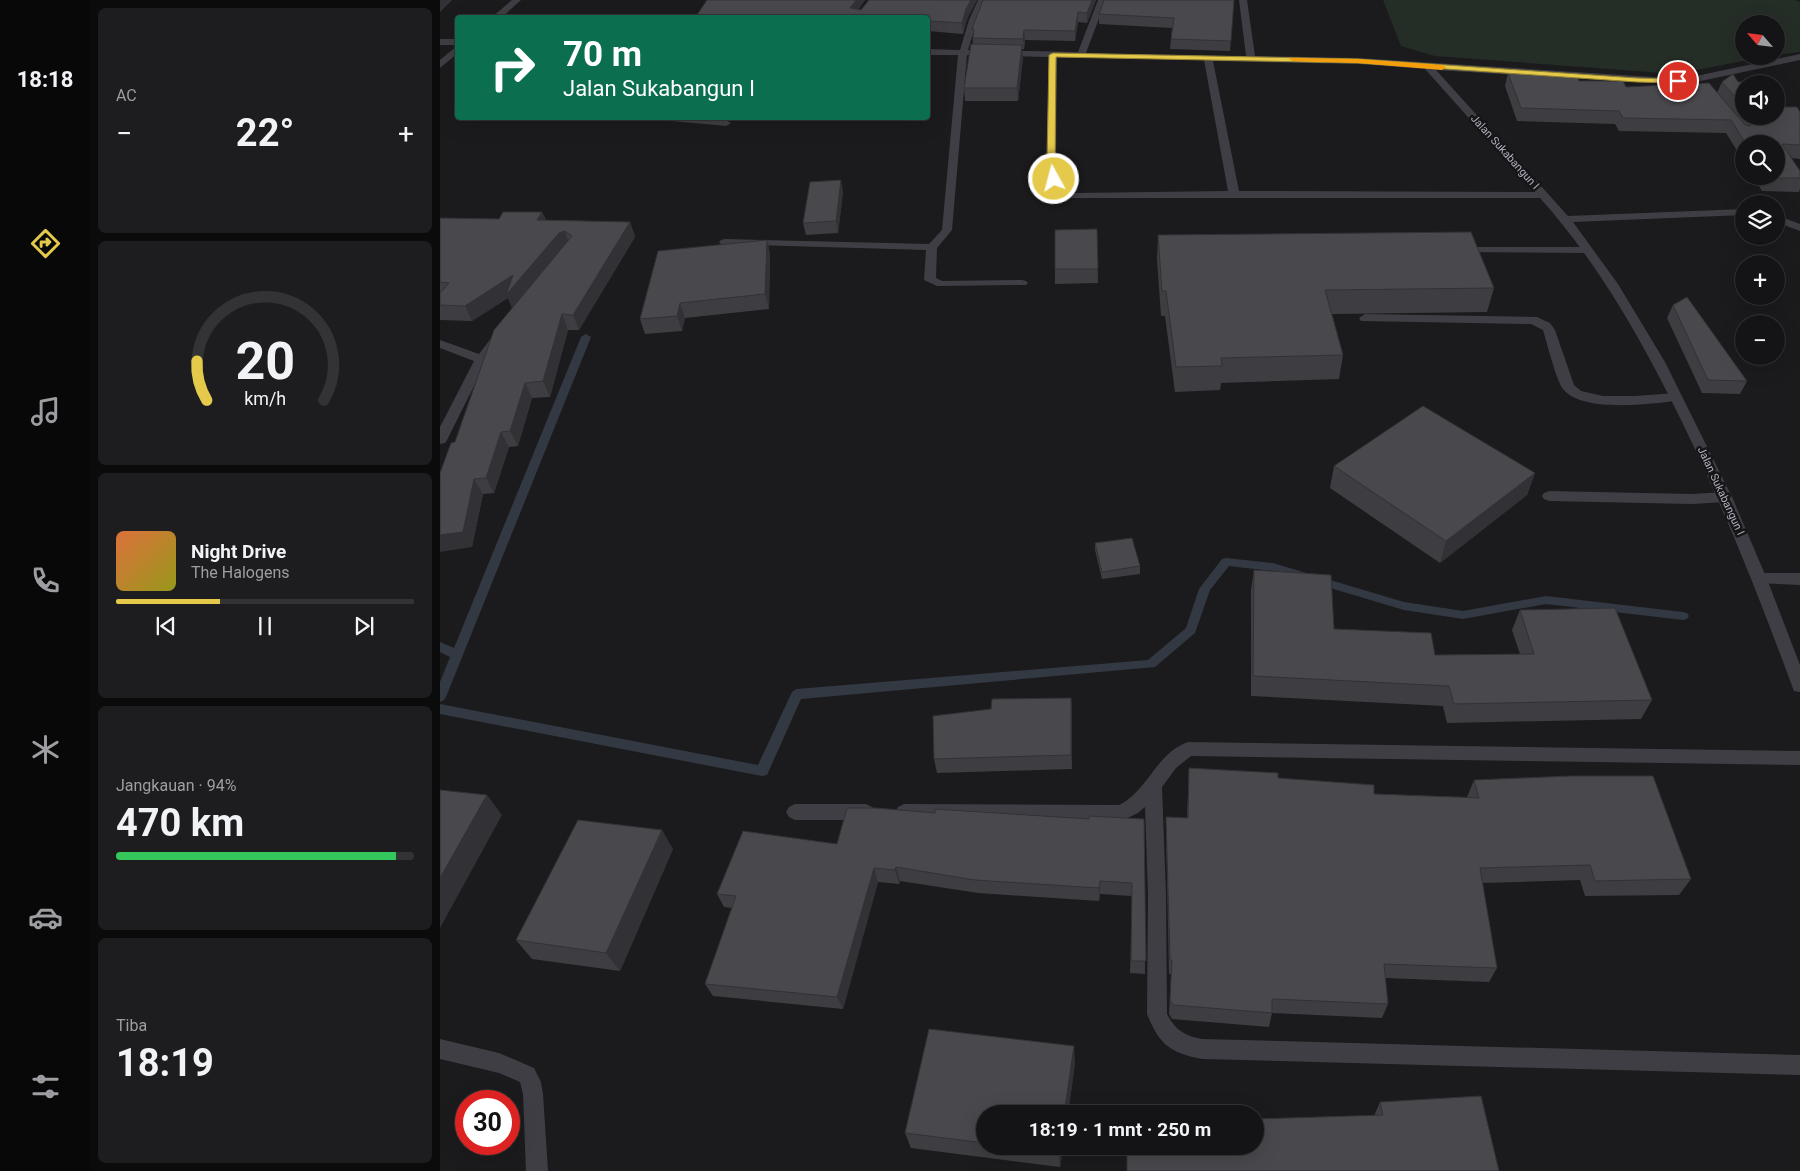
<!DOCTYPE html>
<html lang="id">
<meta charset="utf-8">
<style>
:root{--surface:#141416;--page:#1d1d1f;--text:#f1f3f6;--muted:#9d9ea1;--line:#333335;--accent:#e5c94b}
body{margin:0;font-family:Roboto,sans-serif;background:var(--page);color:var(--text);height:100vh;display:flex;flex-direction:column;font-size:19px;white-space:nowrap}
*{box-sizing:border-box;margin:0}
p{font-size:16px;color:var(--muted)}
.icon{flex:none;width:28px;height:28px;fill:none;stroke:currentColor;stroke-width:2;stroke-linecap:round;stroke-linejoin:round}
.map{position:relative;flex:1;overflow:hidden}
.panel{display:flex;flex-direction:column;gap:8px;padding:8px;background:#0b0b0c;width:350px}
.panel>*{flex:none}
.banner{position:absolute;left:15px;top:15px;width:475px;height:105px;border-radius:5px;box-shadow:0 5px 20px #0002,0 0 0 1px var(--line);background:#0b6e4f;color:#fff;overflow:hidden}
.needle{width:32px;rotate:298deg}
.fabs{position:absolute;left:1295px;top:15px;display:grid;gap:10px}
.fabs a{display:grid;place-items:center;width:50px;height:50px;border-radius:50%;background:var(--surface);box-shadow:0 5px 20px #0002,0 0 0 1px var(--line);font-size:25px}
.speed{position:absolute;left:15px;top:1090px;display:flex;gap:10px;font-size:25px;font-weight:700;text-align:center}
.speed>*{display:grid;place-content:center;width:65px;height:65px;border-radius:50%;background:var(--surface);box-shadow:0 5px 20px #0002,0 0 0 1px var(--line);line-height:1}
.speed .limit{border:8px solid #d22;background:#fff;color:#111}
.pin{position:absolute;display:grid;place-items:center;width:42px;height:42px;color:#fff;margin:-21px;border:2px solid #fff;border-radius:50%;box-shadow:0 1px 5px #0007}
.me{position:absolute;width:55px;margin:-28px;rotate:353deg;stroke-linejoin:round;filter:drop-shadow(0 0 4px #0008)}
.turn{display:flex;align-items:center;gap:18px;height:105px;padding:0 25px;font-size:22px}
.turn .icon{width:65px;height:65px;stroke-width:2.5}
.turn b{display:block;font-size:35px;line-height:42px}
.big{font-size:38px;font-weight:700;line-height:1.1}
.panel .widget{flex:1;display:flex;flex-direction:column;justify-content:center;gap:8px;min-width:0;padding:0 18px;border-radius:8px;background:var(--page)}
.panel .dial{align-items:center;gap:0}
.dial svg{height:130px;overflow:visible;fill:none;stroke:var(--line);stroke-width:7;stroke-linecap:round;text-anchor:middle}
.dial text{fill:var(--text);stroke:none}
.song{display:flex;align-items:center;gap:15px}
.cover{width:60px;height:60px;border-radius:8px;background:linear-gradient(135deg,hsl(20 70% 55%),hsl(60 70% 35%))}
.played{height:5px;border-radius:2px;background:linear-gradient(90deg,var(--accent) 35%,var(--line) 35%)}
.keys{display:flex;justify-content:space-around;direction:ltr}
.heat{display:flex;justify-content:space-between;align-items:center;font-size:28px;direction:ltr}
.charge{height:8px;border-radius:4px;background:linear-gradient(90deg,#34c759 94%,var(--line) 0)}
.trip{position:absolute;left:536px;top:1105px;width:288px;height:50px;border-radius:25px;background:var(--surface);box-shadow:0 5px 20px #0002,0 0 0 1px var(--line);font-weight:700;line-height:50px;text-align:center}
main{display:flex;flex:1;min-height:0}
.tabs{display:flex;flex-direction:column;width:90px;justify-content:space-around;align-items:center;background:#080809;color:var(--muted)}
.tabs .icon{width:35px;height:35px}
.tabs .on{color:var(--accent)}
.tabs b{font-size:22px;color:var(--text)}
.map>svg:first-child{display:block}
.green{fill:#252d27}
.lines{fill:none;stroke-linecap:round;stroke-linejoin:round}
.stream{fill:#333942;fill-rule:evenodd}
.lane{fill:#3e3e44;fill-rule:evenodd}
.street{fill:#3e3e44;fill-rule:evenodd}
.wall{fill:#3e3e42}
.shaded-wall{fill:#323236}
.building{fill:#48484d;stroke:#323236}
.route{fill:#e5c94b;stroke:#958331}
.slow{fill:#f59e0b}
.labels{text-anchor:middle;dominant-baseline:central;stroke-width:5;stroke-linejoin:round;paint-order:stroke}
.far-street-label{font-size:11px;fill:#aeb0bb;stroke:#161618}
</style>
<main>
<nav class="tabs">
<b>18:18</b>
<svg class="icon on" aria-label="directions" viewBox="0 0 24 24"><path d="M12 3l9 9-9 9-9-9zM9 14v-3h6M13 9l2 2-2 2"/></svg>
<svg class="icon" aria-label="music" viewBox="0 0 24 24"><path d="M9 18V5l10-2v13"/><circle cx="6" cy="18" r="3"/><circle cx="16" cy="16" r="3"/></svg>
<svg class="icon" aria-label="phone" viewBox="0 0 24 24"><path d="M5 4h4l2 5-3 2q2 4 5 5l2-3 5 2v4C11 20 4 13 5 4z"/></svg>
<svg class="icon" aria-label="climate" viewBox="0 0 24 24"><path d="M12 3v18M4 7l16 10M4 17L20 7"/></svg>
<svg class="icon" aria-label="car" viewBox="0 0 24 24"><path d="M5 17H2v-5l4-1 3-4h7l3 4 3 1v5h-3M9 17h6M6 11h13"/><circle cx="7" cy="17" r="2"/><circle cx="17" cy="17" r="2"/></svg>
<svg class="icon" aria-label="filters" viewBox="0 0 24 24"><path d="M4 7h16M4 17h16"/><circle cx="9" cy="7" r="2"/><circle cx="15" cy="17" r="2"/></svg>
</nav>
<section class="panel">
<div class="widget"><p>AC</p>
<div class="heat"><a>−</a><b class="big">22°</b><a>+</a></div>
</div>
<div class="widget dial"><svg viewBox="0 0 100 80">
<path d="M14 69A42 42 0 1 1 86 69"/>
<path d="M14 69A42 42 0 0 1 8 45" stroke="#e5c94b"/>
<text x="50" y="56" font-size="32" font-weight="700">20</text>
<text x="50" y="72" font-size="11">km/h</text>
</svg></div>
<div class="widget">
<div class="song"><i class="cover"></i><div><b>Night Drive</b><p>The Halogens</p></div></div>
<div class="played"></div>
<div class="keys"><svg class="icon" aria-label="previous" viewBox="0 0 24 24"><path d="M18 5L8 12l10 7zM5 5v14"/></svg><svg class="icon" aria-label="pause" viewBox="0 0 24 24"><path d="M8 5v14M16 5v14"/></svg><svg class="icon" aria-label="next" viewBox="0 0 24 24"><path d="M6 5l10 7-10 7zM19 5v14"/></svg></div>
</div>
<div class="widget"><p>Jangkauan · 94%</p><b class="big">470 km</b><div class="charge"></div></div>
<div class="widget"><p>Tiba</p><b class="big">18:19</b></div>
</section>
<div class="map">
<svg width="1360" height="1171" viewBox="0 0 1360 1171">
<rect width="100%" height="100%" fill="#1b1b1d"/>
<path class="green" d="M943,0H1355L1360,2V52L1336,55V24H1304V56H1329L1236,74L995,56L961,46Z"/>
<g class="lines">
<g class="stream">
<path d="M146,334L151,337L6,697L4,700L0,702V682L10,657L0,652V642L14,648L141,337Z"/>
<path d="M786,558L833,563L964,602L1023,611L1106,596L1243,612L1247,613L1249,616L1247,619L1243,620L1106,604L1023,619L964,610L833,571L789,566L770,590L755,633L715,667L361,699L327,775L322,776L0,714V704L318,765L351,694L353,691L357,689L708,660L746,628L759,589L782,559Z"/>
</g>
<g class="lane">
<path d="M227,118C241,118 281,115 291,123L286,126L231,121Z"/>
<path d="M1019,247H1147L1153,250L1147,253L1015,252L1013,250Z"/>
<path d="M925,314L1097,317L1110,323L1115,330L1134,385L1141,391L1163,396H1195L1236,393L1242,397L1236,401C1209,404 1142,413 1123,389C1116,380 1107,343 1103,330L1091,324L921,321L919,318Z"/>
<path d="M1109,491L1252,494L1285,492L1290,494L1292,497L1290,500L1285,502L1252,504L1109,501L1104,499L1102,496L1104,493Z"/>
<path d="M1320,573H1360V585L1315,583L1313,579L1315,575Z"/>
</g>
<g class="street">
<path d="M72,0H81L61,18H51Z"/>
<path d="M538,0H546L537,20L528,50L638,52L658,0H666L646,53L806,56L799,0H807L815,56L918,58L1229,78L1256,76L1360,54V60L1256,82L1229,84L996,70L1128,216L1304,209V215L1133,222L1178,284L1225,362L1292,497L1327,579L1360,665V692L1354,691L1352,686C1319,596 1285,511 1243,424C1204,344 1160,265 1100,198H630L615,192L606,164L609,57L527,55L512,230L497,248L496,278L502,281L582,280L586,281L588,283L586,285L497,286L484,280L486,250L281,244L279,242L281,240L285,239L489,244L502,230L518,55H488V49L520,50L529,20ZM617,57L764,60L788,191L635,193L624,188L616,164ZM773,61L918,64L985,69L1095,192L799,191Z"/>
<rect x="0" y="39" width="18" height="6"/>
<path d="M18,45V53L0,68V60Z"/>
<path d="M1336,215L1360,224V231L1336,222Z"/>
<path d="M59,332L65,336L47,360L7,440L5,443L0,444V427L34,361L0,348V340L39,354L55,333Z"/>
<path d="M748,742L1360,751V765L751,756L736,768L722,787L726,895L727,1014C735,1030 745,1036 762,1039L1360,1055V1075L762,1059C730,1053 719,1044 707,1014L708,895L705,807L698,813L681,821L464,820L458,817L455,812L458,807L464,804L679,805C708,791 716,753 748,742Z"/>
<path d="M355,804H426L432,807L435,812L432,817L426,820H355L349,817L346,812L349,807Z"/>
<path d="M0,1039L59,1053L94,1068L101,1082L103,1094L108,1171H86L83,1094L80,1082L59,1073L0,1059Z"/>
</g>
</g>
<g class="wall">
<path d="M425,0L418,9L421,10L429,0H537L527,19L523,34L488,31V18H255Z"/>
<path d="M656,0L647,23L638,22L635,41L585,40L584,49H582L583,58L578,101H525L524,88L533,44L532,29Z"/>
<path d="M794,0L790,51L730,49L732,28L659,24V14Z"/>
<path d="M1068,73L1139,81L1186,87L1277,93L1282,82H1298L1304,84V116H1336L1360,112V159L1351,158L1360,171V189L1359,192L1322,191L1313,176H1336V144H1304V162L1286,133L1179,131L1175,124L1077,121L1065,86Z"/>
<path d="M403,192L398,233L366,235L363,223Z"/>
<path d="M102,212L106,220L190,222L195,237L139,330H128L110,397L92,398L78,446L69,447L54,493L43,494L32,547L15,442L72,308L68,298L32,321L0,320V218L59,219Z"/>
<path d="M657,229L658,283L615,284V269Z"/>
<path d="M718,235L1054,288L1047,312L892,314L903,355L899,379L781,383L780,390L735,392L725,316H721L717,259Z"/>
<path d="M327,240L330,254L329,309L245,318L242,331L205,334L200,319Z"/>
<path d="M1233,305L1307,381L1300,394L1262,393L1227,318Z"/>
<path d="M894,466L1095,473L1087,495L1000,563L890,488Z"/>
<path d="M655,543L700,566V574L662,579L655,550Z"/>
<path d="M814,570L894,629L995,655L1080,654L1072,630L1080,610L1212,700L1201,719L1007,723L1003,706L811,696V590Z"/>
<path d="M631,698L632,712V769L497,773L494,759Z"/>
<path d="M749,768L838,778L934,794L1027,797L1034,780L1251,879L1239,895L1145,896L1140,880L1042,883L1057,968L1049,982L945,978L948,1004L942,1018L832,1013L829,1027L732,1019L729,1014L731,974H729L726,833V817L747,818Z"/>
<path d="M495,813L649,819H704L705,974L690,973L692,896L660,894L659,901L538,893L460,881L459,884L438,882L403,1009L273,996L265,984L292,908L284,907L277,894L397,844Z"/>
<path d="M233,849L180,971L92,959L76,940Z"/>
<path d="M635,1063L628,1114H545V1146H623L620,1167L471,1148L465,1133Z"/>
<path d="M940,1102L1059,1171L934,1116Z"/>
</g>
<g class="shaded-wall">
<path d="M0,0H12L0,12Z"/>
<path d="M416,0H425L413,18L410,8Z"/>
<path d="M531,0H537L527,19L523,34L522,23L526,9Z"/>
<path d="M652,0H656L647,23V13Z"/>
<path d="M638,12V22L635,41V31Z"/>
<path d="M584,30L585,40L584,49L583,39Z"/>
<path d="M582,45L583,58L578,101L577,88Z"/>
<path d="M401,180L403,192L398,233L396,221Z"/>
<path d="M102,212L108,227L97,220Z"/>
<path d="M190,222L195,237L139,330L133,315Z"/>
<path d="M125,231L130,246L73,310L68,298L32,321L25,306L119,233Z"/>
<path d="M327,240L330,254L329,309L325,294Z"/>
<path d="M240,303L245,318L242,331L237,316Z"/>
<path d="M122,314L128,330L110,397L103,381Z"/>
<path d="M85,383L92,398L78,446L70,431Z"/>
<path d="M61,432L69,447L54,493L46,478Z"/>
<path d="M1095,473L1087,495L1000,563L1006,541Z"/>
<path d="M34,479L43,494L32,547L0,552V535Z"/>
<path d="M631,698L632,712V769L631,755Z"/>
<path d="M47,795L62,815L0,928V878Z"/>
<path d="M222,830L233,849L180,971L166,953Z"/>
<path d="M456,867L460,881L459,884L455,870Z"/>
<path d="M434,868L438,882L403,1009L397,997Z"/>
<path d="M660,881V894L659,901V888Z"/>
<path d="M634,1046L635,1063L628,1114H624Z"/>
<path d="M619,1146H623L620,1167L618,1152Z"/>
</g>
<g class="building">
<path d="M267,0H416L410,8L421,10L429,0H531L526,9L522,23L488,21V18H255Z"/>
<path d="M543,0H652L647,13L638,12L635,31L584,30L583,39L533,38L534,29H532Z"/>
<path d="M664,0H794L791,41L731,39L734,18L659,14Z"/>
<path d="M531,44L582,45L577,88H524Z"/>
<path d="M1068,73L1137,76L1139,81H1183L1186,87L1269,83L1305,125L1309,126L1316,123V120L1312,116H1336V107H1357L1360,112V145L1342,144L1360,171V178H1328L1327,176H1336V144H1306L1291,120L1183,118L1179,111L1081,108Z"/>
<path d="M1293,74L1298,82H1313L1315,84H1304V107L1282,82Z"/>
<path d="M401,180L396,221L363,223L370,182Z"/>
<path d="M63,212H102L97,220L190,222L133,315L122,314L103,381L85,383L70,431L61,432L46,478L34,479L23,532L0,535V473L11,443L15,442L54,330L132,236L125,231L119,233L66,295L73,275L25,306L0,305V293L9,283L0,282V218L59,219Z"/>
<path d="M657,229L658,269H615V230Z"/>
<path d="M1031,232L1054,288L885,290L903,355L781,358L782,366L736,367L726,291H722L718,235Z"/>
<path d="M327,240L325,294L240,303L237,316L200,319L218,251Z"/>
<path d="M1247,297L1307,381L1268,380L1233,305Z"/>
<path d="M983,406L1095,473L1006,541L894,466Z"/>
<path d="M692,538L700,566L662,572L655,543Z"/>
<path d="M814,570L891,575L894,629L991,633L995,655L1094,654L1080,610L1175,608L1212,700L1014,704L1009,686L813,676Z"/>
<path d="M631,698V755L494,759L493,716L551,709L552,699Z"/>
<path d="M749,768L838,773V778L934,785V794L1039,798L1034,780L1130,776H1213L1251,879L1155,881L1150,865L1040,868L1057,968L944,964L948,1004L832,999V1013L733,1005L730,1000L732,960H730L726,817L748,818Z"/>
<path d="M0,790L47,795L0,878Z"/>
<path d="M407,808H436L495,813V809L649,819V816L704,819L706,961H691L692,883L660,881L659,888L535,880L456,867L455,870L434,868L397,997L265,984L296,896L277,894L303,831L397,844Z"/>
<path d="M138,820L222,830L166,953L76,940Z"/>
<path d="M489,1029L634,1046L624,1114H545V1143L465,1133Z"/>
<path d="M1041,1096L1059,1171H687V1146H815V1119L943,1115L940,1102Z"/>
<path d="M688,1109L806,1111V1114H688Z"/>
<path d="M569,1146H619L618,1152Z"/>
</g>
<path class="route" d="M613,53L918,59L1197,78L1238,79L1241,81L1238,83L1197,82L918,63L616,57L615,164L618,179L614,181L610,179L607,164L609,55Z"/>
<path class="slow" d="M850,58L918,59L1002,65L1006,67L1002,70L918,63L853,61L849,59Z"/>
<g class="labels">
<g class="far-street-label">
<text transform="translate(1065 152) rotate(48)">Jalan Sukabangun I</text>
<text transform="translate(1281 491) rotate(65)">Jalan Sukabangun I</text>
</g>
</g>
</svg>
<div class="fabs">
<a><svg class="needle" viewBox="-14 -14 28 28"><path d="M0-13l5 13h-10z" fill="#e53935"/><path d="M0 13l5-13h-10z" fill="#9d9ea1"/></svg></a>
<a><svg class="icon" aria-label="sound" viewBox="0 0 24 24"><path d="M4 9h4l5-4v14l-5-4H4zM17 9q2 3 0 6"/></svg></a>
<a><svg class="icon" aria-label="search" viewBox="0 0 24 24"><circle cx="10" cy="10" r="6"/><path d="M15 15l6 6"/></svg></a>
<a><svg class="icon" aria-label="layers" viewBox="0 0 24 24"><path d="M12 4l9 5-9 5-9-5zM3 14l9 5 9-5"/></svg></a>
<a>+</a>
<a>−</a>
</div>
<div class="speed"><div class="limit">30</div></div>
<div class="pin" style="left:1238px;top:81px;background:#d93025"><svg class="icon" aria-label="arrive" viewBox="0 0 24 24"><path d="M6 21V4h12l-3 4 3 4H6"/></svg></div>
<svg class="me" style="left:614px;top:179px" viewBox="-20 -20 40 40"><circle r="17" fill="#e5c94b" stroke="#fff" stroke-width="3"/><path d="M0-11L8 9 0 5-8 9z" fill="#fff"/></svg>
<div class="trip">18:19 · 1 mnt · 250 m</div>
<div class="banner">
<div class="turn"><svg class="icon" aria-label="right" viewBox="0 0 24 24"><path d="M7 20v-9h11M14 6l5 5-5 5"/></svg><div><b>70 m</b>Jalan Sukabangun I</div></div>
</div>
</div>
</main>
